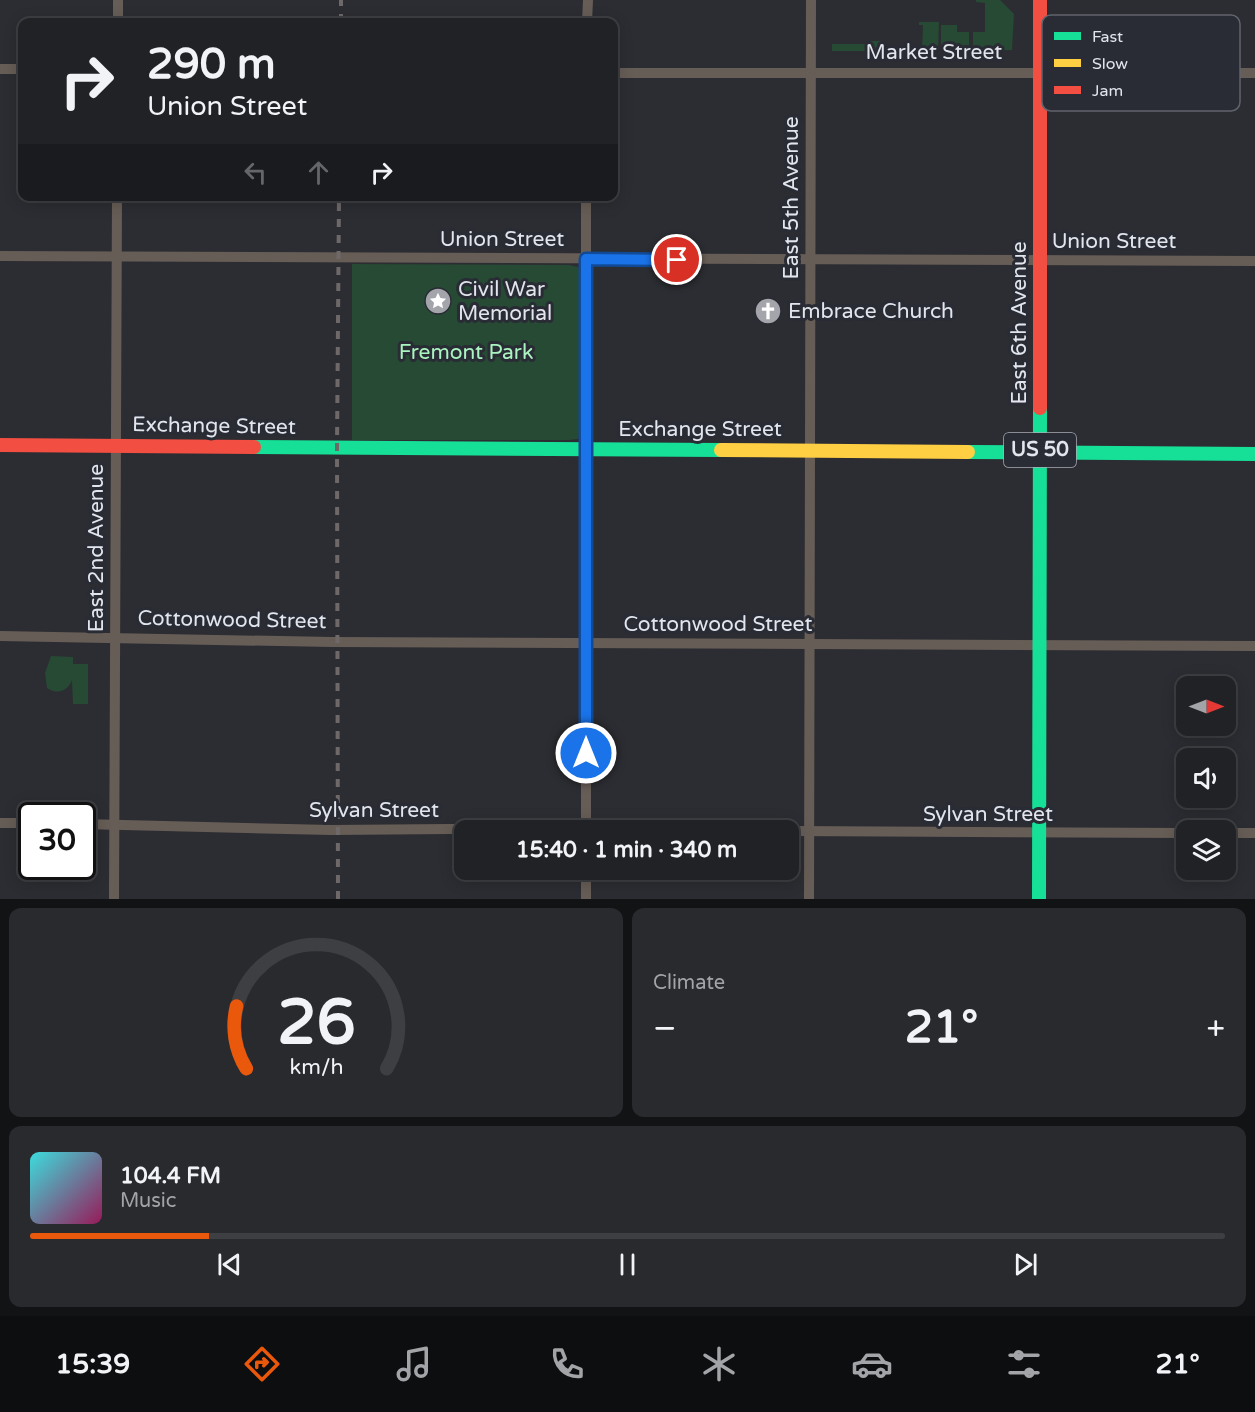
<!DOCTYPE html>
<meta charset="utf-8">
<style>
:root{--surface:#212226;--page:#292a2e;--text:#f1f3f6;--muted:#a2a4a7;--line:#3e3f43;--accent:#ea580c}
body{margin:0;font-family:"Varela Round",sans-serif;background:var(--page);color:var(--text);height:100vh;display:flex;flex-direction:column;font-size:22px;white-space:nowrap}
*{box-sizing:border-box;margin:0}
p{font-size:20px;color:var(--muted)}
.icon{flex:none;width:33px;height:33px;fill:none;stroke:currentColor;stroke-width:2;stroke-linecap:round;stroke-linejoin:round}
.map{position:relative;height:899px;overflow:hidden}
.sheet{display:flex;flex-direction:column;gap:9px;padding:9px;background:#121315;flex:1}
.sheet>*{flex:none}
.top-card{position:absolute;left:18px;top:18px;width:600px;height:183px;border-radius:12px;box-shadow:0 3px 15px #0003,0 0 0 2px var(--line);background:#212226;color:var(--text);overflow:hidden}
.needle{width:39px;rotate:90deg}
.controls{position:absolute;left:1176px;top:676px;display:grid;gap:12px}
.controls a{display:grid;place-items:center;width:60px;height:60px;border-radius:12px;background:var(--surface);box-shadow:0 3px 15px #0003,0 0 0 2px var(--line);font-size:30px}
.speed{position:absolute;left:18px;top:802px;display:flex;gap:12px;font-size:30px;font-weight:700;text-align:center}
.speed>*{display:grid;place-content:center;width:78px;height:78px;border-radius:50%;background:var(--surface);box-shadow:0 3px 15px #0003,0 0 0 2px var(--line);line-height:1}
.speed .limit{border:3px solid #111;border-radius:9px;background:#fff;color:#111}
.pin{position:absolute;display:grid;place-items:center;width:51px;height:51px;color:#fff;margin:-26px;border:3px solid #fff;border-radius:50%;box-shadow:0 2px 6px #0007}
.me{position:absolute;width:66px;margin:-33px;rotate:0deg;stroke-linejoin:round;filter:drop-shadow(0 0 4px #0008)}
.turn{display:flex;align-items:center;gap:21px;height:126px;padding:0 30px;font-size:27px}
.turn .icon{width:78px;height:78px;stroke-width:2.5}
.turn b{display:block;font-size:42px;line-height:51px}
.lanes{display:flex;align-items:center;height:57px;padding:0 30px;background:#0003;justify-content:center;gap:30px;direction:ltr}
.lanes .off{opacity:.35}
.big{font-size:45px;font-weight:700;line-height:1.1}
.sheet .card{flex:1;display:flex;flex-direction:column;justify-content:center;gap:9px;min-width:0;padding:0 21px;border-radius:12px;background:var(--page)}
.sheet .dial{align-items:center;gap:0}
.dial svg{height:156px;overflow:visible;fill:none;stroke:var(--line);stroke-width:7;stroke-linecap:round;text-anchor:middle}
.dial text{fill:var(--text);stroke:none}
.song{display:flex;align-items:center;gap:18px}
.cover{width:72px;height:72px;border-radius:9px;background:linear-gradient(135deg,hsl(180 70% 55%),hsl(330 70% 35%))}
.played{height:6px;border-radius:3px;background:linear-gradient(90deg,var(--accent) 15%,var(--line) 15%)}
.keys{display:flex;justify-content:space-around;direction:ltr}
.heat{display:flex;justify-content:space-between;align-items:center;font-size:33px;direction:ltr}
.sheet .tiles{flex:1;display:grid;gap:9px;grid-template-columns:1fr 1fr}
.card:last-child{grid-column:span 2}
.trip{position:absolute;left:454px;top:820px;width:345px;height:60px;border-radius:12px;background:var(--surface);box-shadow:0 3px 15px #0003,0 0 0 2px var(--line);font-weight:700;line-height:60px;text-align:center}
.tabs{display:flex;height:96px;justify-content:space-around;align-items:center;background:#0d0e0f;color:var(--muted)}
.tabs .icon{width:42px;height:42px}
.tabs .current{color:var(--accent)}
.tabs b{font-size:27px;color:var(--text)}
.map>svg:first-child{display:block}
.green{fill:#264a33}
.lines{fill:none;stroke-linecap:round;stroke-linejoin:round}
.street{stroke:#675d57;stroke-width:10}
.fast{stroke:#16e098;stroke-width:14}
.slow{stroke:#ffcf43;stroke-width:14}
.jam{stroke:#f24e42;stroke-width:14}
.rail{stroke:#6e6968;stroke-width:4;stroke-dasharray:8 8;stroke-linecap:butt}
.route-casing{stroke:#114b97;stroke-width:15}
.route{stroke:#1a73e8;stroke-width:10}
.labels{text-anchor:middle;dominant-baseline:central;stroke-width:6;stroke-linejoin:round;paint-order:stroke}
.shield{fill:#292b35;stroke:#abadb5;stroke-width:1.5}
.shield-label{font-size:20px;font-weight:bold;fill:#e3e5ec}
.street-label{font-size:21px;fill:#e3e5ec;stroke:#292b35}
.poi-label{font-size:21px;fill:#e3e5ec;stroke:#292b35;text-anchor:start}
.park-label{font-size:21px;fill:#aaf4bf;stroke:#292b35}
.key{fill:#292b35;stroke:#61636c;stroke-width:1.5}
.key-label{font-size:16px;fill:#e3e5ec}
</style>
<div class="map">
<svg width="1255" height="899" viewBox="0 0 1255 899">
<rect width="100%" height="100%" fill="#2c2d32"/>
<g class="green">
<path d="M976,0H1000L1014,14L1012,50L973,51V32H985V3L976,2Z"/>
<path d="M919,22H939L938,51H922L923,25H919Z"/>
<path d="M941,25H957V32H969V51H941Z"/>
<path d="M870,41H882V51H832V44H870Z"/>
<path d="M352,264L569,265L578,267L580,275V425L578,439L569,440H352Z"/>
<path d="M51,656L73,657V664H88V704H73L72,680C68,691 57,695 47,688L45,673Z"/>
</g>
<g class="lines">
<g class="street">
<path d="M118,22V0"/>
<path d="M587,22L588,0"/>
<path d="M0,69H22"/>
<path d="M614,73H1255"/>
<path d="M586,196V831"/>
<path d="M0,256L1255,261"/>
<path d="M0,636L332,642L1255,646"/>
<path d="M0,823H32"/>
<path d="M82,824L331,830L586,828L773,831"/>
<path d="M789,831L1186,833"/>
<path d="M1226,833H1255"/>
<path d="M114,899L117,196"/>
<path d="M586,899V870"/>
<path d="M809,899L811,0"/>
</g>
<g class="fast">
<path d="M254,447L721,450"/>
<path d="M968,452L1255,454"/>
<path d="M1039,899L1040,408"/>
</g>
<path class="slow" d="M721,450L968,452"/>
<g class="jam">
<path d="M1040,408V0"/>
<path d="M0,445L254,447"/>
</g>
<g class="rail">
<path d="M341,22V0"/>
<path d="M338,899L337,448L339,196"/>
</g>
</g>
<g class="lines">
<defs>
<path id="route" d="M586,753V259L677,260"/>
</defs>
<use href="#route" class="route-casing"/>
<use href="#route" class="route"/>
</g>
<defs>
<symbol id="sight-disc" viewBox="-11 -11 22 22"><circle r="9.5" fill="#a3a5ab" stroke="#292b35"/><path d="M0-6L1.8-2.2L6-1.7L2.9 1.2L3.7 5.4L0 3.3L-3.7 5.4L-2.9 1.2L-6-1.7L-1.8-2.2Z" fill="#fff"/></symbol>
<symbol id="church-disc" viewBox="-11 -11 22 22"><circle r="9.5" fill="#a3a5ab" stroke="#292b35"/><path d="M-1.2-6h2.4v3.5h3.3v2.4h-3.3V6h-2.4V-.1h-3.3v-2.4h3.3Z" fill="#fff"/></symbol>
</defs>
<g fill-rule="evenodd">
<use href="#sight-disc" x="423" y="286" width="30" height="30"/>
<use href="#church-disc" x="753" y="296" width="30" height="30"/>
</g>
<g class="labels">
<rect class="shield" x="1004" y="433" width="72" height="34" rx="4.5"/>
<g class="shield-label">
<text x="1040" y="450">US 50</text>
</g>
<g class="street-label">
<text x="934" y="52">Market Street</text>
<text transform="translate(791 198) rotate(-90)">East 5th Avenue</text>
<text x="502" y="239">Union Street</text>
<text x="1114" y="241">Union Street</text>
<text transform="translate(1019 323) rotate(-90)">East 6th Avenue</text>
<text transform="translate(214 426) rotate(1)">Exchange Street</text>
<text x="700" y="429">Exchange Street</text>
<text transform="translate(96 548) rotate(-90)">East 2nd Avenue</text>
<text transform="translate(232 620) rotate(1)">Cottonwood Street</text>
<text x="718" y="624">Cottonwood Street</text>
<text x="374" y="810">Sylvan Street</text>
<text x="988" y="814">Sylvan Street</text>
</g>
<g class="poi-label">
<text x="458" y="289">Civil War<tspan x="458" dy="24">Memorial</tspan></text>
<text x="788" y="311">Embrace Church</text>
</g>
<g class="park-label">
<text x="466" y="352">Fremont Park</text>
</g>
</g>
<rect x="1042" y="15" width="198" height="96" rx="9" class="key"/>
<rect x="1054" y="32" width="27" height="8" fill="#16e098"/>
<rect x="1054" y="59" width="27" height="8" fill="#ffcf43"/>
<rect x="1054" y="86" width="27" height="8" fill="#f24e42"/>
<g class="key-label">
<text x="1092" y="42">Fast</text>
<text x="1092" y="69">Slow</text>
<text x="1092" y="96">Jam</text>
</g>
</svg>
<div class="controls">
<a><svg class="needle" viewBox="-14 -14 28 28"><path d="M0-13l5 13h-10z" fill="#e53935"/><path d="M0 13l5-13h-10z" fill="#a2a4a7"/></svg></a>
<a><svg class="icon" aria-label="sound" viewBox="0 0 24 24"><path d="M4 9h4l5-4v14l-5-4H4zM17 9q2 3 0 6"/></svg></a>
<a><svg class="icon" aria-label="layers" viewBox="0 0 24 24"><path d="M12 4l9 5-9 5-9-5zM3 14l9 5 9-5"/></svg></a>
</div>
<div class="speed"><div class="limit">30</div></div>
<div class="pin" style="left:677px;top:260px;background:#d93025"><svg class="icon" aria-label="arrive" viewBox="0 0 24 24"><path d="M6 21V4h12l-3 4 3 4H6"/></svg></div>
<svg class="me" style="left:586px;top:753px" viewBox="-20 -20 40 40"><circle r="17" fill="#1a73e8" stroke="#fff" stroke-width="3"/><path d="M0-11L8 9 0 5-8 9z" fill="#fff"/></svg>
<div class="trip">15:40 · 1 min · 340 m</div>
<div class="top-card">
<div class="turn"><svg class="icon" aria-label="right" viewBox="0 0 24 24"><path d="M7 20v-9h11M14 6l5 5-5 5"/></svg><div><b>290 m</b>Union Street</div></div>
<div class="lanes"><svg class="icon off" aria-label="left" viewBox="0 0 24 24"><path d="M17 20v-9H6M10 6l-5 5 5 5"/></svg><svg class="icon off" aria-label="ahead" viewBox="0 0 24 24"><path d="M12 20V5M6 11l6-6 6 6"/></svg><svg class="icon" aria-label="right" viewBox="0 0 24 24"><path d="M7 20v-9h11M14 6l5 5-5 5"/></svg></div>
</div>
</div>
<section class="sheet">
<div class="tiles">
<div class="card dial"><svg viewBox="0 0 100 80">
<path d="M14 69A42 42 0 1 1 86 69"/>
<path d="M14 69A42 42 0 0 1 9 37" stroke="#ea580c"/>
<text x="50" y="56" font-size="32" font-weight="700">26</text>
<text x="50" y="72" font-size="11">km/h</text>
</svg></div>
<div class="card"><p>Climate</p>
<div class="heat"><a>−</a><b class="big">21°</b><a>+</a></div>
</div>
<div class="card">
<div class="song"><i class="cover"></i><div><b>104.4 FM</b><p>Music</p></div></div>
<div class="played"></div>
<div class="keys"><svg class="icon" aria-label="previous" viewBox="0 0 24 24"><path d="M18 5L8 12l10 7zM5 5v14"/></svg><svg class="icon" aria-label="pause" viewBox="0 0 24 24"><path d="M8 5v14M16 5v14"/></svg><svg class="icon" aria-label="next" viewBox="0 0 24 24"><path d="M6 5l10 7-10 7zM19 5v14"/></svg></div>
</div>
</div>
</section>
<nav class="tabs">
<b>15:39</b>
<svg class="icon current" aria-label="directions" viewBox="0 0 24 24"><path d="M12 3l9 9-9 9-9-9zM9 14v-3h6M13 9l2 2-2 2"/></svg>
<svg class="icon" aria-label="music" viewBox="0 0 24 24"><path d="M9 18V5l10-2v13"/><circle cx="6" cy="18" r="3"/><circle cx="16" cy="16" r="3"/></svg>
<svg class="icon" aria-label="phone" viewBox="0 0 24 24"><path d="M5 4h4l2 5-3 2q2 4 5 5l2-3 5 2v4C11 20 4 13 5 4z"/></svg>
<svg class="icon" aria-label="climate" viewBox="0 0 24 24"><path d="M12 3v18M4 7l16 10M4 17L20 7"/></svg>
<svg class="icon" aria-label="car" viewBox="0 0 24 24"><path d="M5 17H2v-5l4-1 3-4h7l3 4 3 1v5h-3M9 17h6M6 11h13"/><circle cx="7" cy="17" r="2"/><circle cx="17" cy="17" r="2"/></svg>
<svg class="icon" aria-label="filters" viewBox="0 0 24 24"><path d="M4 7h16M4 17h16"/><circle cx="9" cy="7" r="2"/><circle cx="15" cy="17" r="2"/></svg>
<b>21°</b>
</nav>
